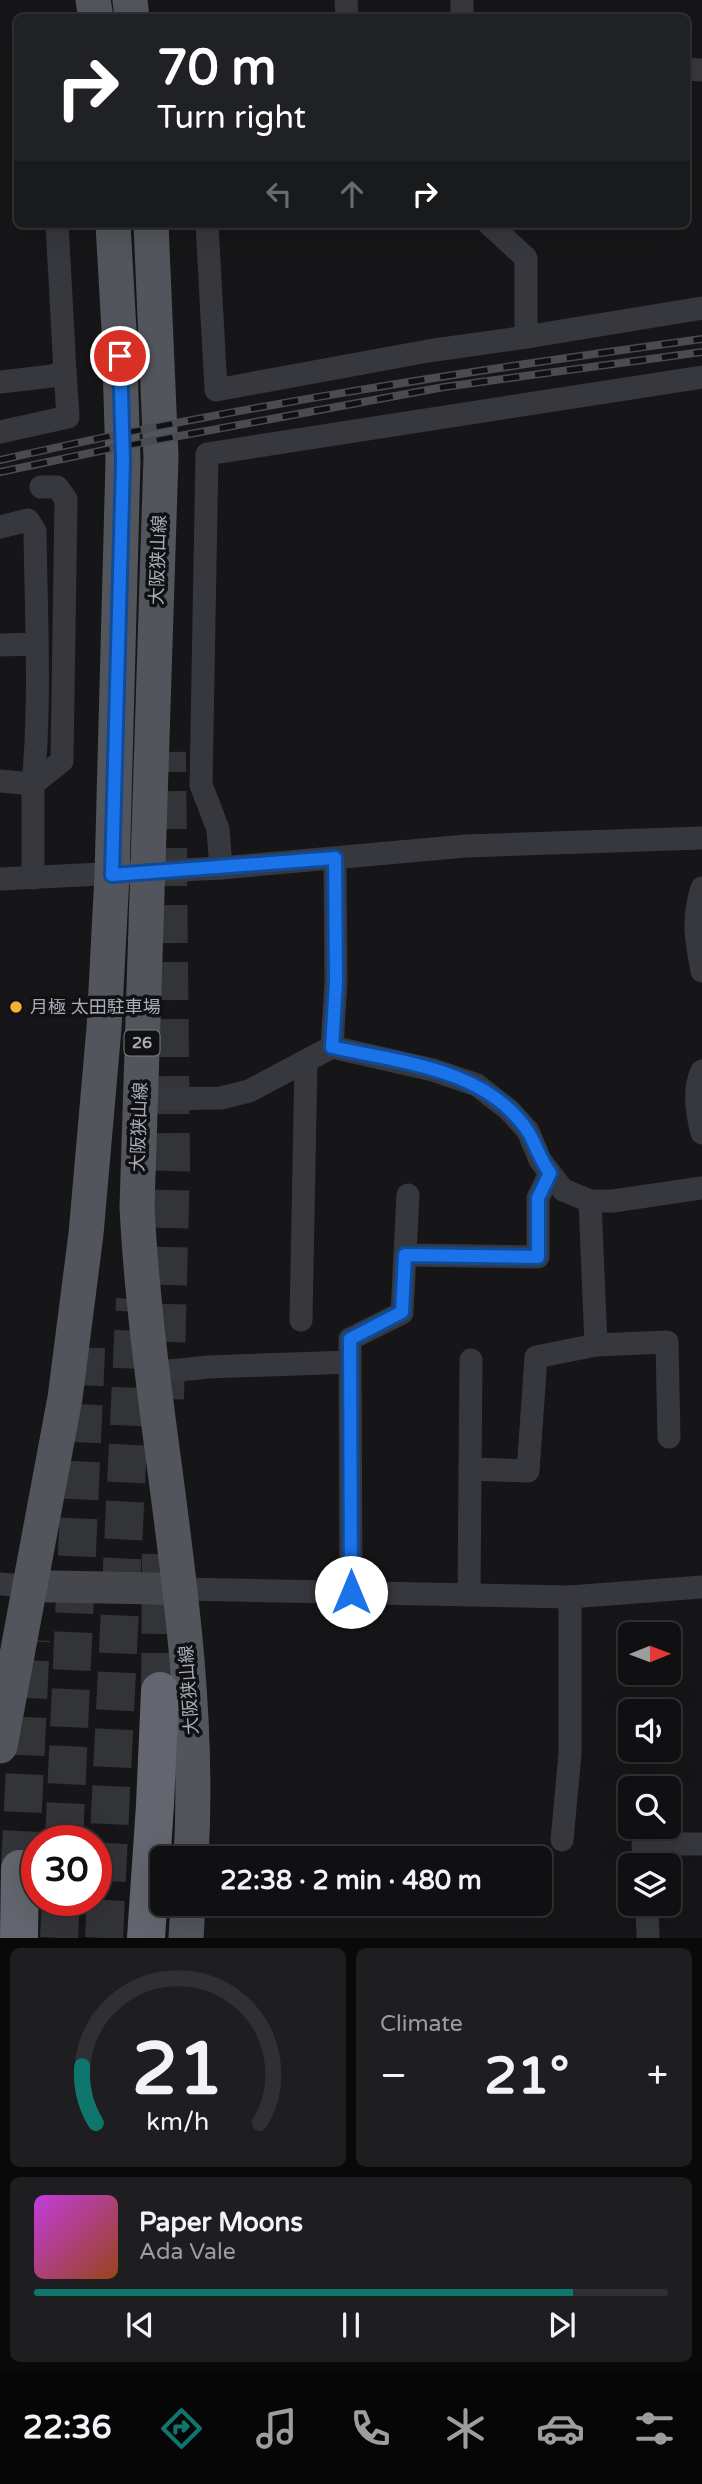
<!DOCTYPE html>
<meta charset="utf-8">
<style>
:root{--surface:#101012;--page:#1e1e20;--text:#f1f3f6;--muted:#9c9d9f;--line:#303032;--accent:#0f766e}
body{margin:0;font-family:"Varela Round","Noto Sans JP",sans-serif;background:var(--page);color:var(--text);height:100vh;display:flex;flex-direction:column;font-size:26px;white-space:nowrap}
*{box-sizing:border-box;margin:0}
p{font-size:23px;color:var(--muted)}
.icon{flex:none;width:38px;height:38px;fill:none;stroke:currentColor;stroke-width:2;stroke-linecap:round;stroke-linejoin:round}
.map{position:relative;height:1938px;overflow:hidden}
.panel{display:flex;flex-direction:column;gap:10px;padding:10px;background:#09090a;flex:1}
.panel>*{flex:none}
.top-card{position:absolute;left:14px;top:14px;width:676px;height:214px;border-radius:10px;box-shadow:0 7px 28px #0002,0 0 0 2px var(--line);background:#202124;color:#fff;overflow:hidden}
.needle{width:46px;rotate:89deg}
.tools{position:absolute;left:618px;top:1622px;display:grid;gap:14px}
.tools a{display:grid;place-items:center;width:63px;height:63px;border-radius:10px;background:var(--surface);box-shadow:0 7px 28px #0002,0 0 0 2px var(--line);font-size:35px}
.speed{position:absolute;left:21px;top:1825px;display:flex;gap:14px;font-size:35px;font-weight:700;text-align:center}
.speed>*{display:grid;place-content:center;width:91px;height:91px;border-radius:50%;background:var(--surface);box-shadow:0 7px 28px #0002,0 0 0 2px var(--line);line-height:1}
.speed .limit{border:10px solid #d22;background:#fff;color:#111}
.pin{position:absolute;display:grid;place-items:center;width:60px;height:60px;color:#fff;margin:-30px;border:4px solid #fff;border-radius:50%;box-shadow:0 2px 7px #0007}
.me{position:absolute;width:77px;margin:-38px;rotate:0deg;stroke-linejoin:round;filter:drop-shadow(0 0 5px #0008)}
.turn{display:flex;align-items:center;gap:24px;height:147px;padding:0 28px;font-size:32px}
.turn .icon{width:91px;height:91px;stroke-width:2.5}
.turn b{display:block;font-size:49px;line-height:60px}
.lanes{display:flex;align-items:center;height:66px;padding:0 28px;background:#0003;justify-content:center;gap:35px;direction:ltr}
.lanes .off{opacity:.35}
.big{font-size:52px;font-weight:700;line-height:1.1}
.panel .widget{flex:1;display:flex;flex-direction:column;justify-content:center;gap:10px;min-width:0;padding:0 24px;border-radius:10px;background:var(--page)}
.panel .dial{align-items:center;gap:0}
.dial svg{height:182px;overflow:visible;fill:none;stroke:var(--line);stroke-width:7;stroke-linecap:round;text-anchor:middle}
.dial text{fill:var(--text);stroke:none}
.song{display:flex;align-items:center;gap:21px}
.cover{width:84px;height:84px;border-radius:10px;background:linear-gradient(135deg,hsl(290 70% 55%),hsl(20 70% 35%))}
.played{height:7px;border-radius:4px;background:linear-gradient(90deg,var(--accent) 85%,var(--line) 85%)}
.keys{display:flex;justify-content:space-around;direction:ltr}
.heat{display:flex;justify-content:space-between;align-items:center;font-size:38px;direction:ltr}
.panel .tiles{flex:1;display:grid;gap:10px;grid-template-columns:1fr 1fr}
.widget:last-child{grid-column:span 2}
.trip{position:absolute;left:150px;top:1846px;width:402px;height:70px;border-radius:10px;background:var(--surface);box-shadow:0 7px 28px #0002,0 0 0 2px var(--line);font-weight:700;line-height:70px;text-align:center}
.tab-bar{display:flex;height:112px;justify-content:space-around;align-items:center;background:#060607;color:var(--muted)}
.tab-bar .icon{width:49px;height:49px}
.tab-bar .selected{color:var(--accent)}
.tab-bar b{font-size:32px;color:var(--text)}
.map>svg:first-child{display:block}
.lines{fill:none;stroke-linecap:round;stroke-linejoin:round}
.highway-tunnel{stroke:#333438;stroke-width:38;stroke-dasharray:38 19;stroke-linecap:butt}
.street{stroke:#37383d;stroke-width:23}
.secondary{stroke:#45474d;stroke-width:32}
.primary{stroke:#53555c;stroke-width:35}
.highway{stroke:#63666e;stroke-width:38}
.rail-casing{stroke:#4a4c52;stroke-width:8}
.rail{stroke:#111113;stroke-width:5;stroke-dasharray:16;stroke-linecap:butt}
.route-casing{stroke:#114b97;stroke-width:18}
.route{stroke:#1a73e8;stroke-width:12}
.poi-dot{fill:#f2b134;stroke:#111113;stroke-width:2.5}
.labels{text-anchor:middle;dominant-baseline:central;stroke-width:7;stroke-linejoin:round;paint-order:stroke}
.shield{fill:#111113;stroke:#7b7e86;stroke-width:2}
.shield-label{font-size:16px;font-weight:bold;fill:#a8adb8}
.street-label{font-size:18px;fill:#a8adb8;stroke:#111113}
.poi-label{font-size:18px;fill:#a8adb8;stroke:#111113;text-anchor:start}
</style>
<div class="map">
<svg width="702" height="1938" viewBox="0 0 702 1938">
<rect width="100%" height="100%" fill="#161618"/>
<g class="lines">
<g class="highway-tunnel">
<path d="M165,1399L171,1164L167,752"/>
<path d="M160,1691L161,1554"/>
<path d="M64,1841L87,1329"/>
<path d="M20,1869L31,1640"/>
<path d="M59,1938L61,1900"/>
<path d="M104,1938L135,1299"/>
</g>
<g class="street">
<path d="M346,0L347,18"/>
<path d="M462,18V0"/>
<path d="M686,69L702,70"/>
<path d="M207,224L216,390L428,351L526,337L702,308"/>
<path d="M489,224L526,258V337"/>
<path d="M0,382L52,376L65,371L57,224"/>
<path d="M0,432L68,417L65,371"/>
<path d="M0,527L28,520L35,531C36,615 41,700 33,784L0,781"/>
<path d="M0,645L36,644"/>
<path d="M221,868L218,829L201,785L207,454L702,377"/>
<path d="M33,878V784L62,761L66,499L57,487H41"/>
<path d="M0,879L221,868L466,846L702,838"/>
<path d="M702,888C692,920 696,939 702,971"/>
<path d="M332,1047L336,982L335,858"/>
<path d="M702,1071C693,1090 697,1113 702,1133"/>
<path d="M139,1099L221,1098L249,1091L332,1047L433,1070L477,1085L509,1110L528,1131L540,1160L563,1190L590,1201H613L702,1188"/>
<path d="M405,1255L538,1257V1198L550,1173"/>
<path d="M301,1320L306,1061"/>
<path d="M596,1345L667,1342L669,1437"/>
<path d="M151,1373L208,1367L350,1362"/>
<path d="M470,1469L528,1471L536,1357L596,1345L590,1201"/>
<path d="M0,1584L29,1586"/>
<path d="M181,1589L570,1597L702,1587"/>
<path d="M351,1592L350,1339L402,1313L408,1195"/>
<path d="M469,1595L471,1360"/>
<path d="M562,1840L570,1754V1597"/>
<path d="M645,1866L643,1844H702"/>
<path d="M647,1904L648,1938"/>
</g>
<path class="secondary" d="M29,1586L181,1589"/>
<g class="primary">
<path d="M93,0L96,18"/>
<path d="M130,0L132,18"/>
<path d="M151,224L161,457L137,1207C148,1425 204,1639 191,1858"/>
<path d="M0,1746L65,1398L86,1234L104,1028L112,875L123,461L119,330L113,224"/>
<path d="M186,1938L188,1904"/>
</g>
<g class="highway">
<path d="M19,1938L20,1869"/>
<path d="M146,1938L155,1805L160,1691"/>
</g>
<defs>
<g id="rail">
<path d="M0,460C232,407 467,371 702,339"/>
<path d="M0,472L114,448L444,387L702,352"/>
</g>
</defs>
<use href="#rail" class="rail-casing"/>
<use href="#rail" class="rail"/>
</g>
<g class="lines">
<defs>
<path id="route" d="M120,356L123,461L112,875L335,858L336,982L332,1047C398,1062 485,1068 527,1130C536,1144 539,1158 550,1173L538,1198V1257L405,1255L402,1312L350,1339L351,1592"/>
</defs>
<use href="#route" class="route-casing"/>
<use href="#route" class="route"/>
</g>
<circle class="poi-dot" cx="16" cy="1007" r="7"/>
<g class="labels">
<rect class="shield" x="124.5" y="1030.5" width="35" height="25" rx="5"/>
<g class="shield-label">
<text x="142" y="1043">26</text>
</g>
<g class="street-label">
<text transform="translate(158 560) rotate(-88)">大阪狭山線</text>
<text transform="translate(139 1127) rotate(-88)">大阪狭山線</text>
<text transform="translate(189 1690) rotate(-94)">大阪狭山線</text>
</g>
<g class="poi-label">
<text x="30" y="1007">月極 太田駐車場</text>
</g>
</g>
</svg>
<div class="tools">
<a><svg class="needle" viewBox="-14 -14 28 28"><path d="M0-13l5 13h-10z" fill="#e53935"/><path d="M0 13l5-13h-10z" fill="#9c9d9f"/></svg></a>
<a><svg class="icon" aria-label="sound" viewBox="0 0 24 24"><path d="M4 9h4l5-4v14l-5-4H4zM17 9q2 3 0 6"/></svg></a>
<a><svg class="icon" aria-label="search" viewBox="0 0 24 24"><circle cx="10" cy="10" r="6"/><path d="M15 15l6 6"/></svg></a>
<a><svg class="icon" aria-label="layers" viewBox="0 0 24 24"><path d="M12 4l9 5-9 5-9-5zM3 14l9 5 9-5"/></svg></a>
</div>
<div class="speed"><div class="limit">30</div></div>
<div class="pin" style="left:120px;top:356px;background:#d93025"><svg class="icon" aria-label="arrive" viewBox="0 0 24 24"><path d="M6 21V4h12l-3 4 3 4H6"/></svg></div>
<svg class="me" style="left:351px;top:1592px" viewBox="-20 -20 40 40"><circle r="19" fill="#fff"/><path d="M0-13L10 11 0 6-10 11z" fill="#1a73e8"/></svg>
<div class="trip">22:38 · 2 min · 480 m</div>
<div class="top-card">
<div class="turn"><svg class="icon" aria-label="right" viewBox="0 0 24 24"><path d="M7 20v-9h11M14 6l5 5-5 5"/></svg><div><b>70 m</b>Turn right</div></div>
<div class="lanes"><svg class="icon off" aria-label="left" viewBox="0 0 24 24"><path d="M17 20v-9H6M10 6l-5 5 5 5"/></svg><svg class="icon off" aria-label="ahead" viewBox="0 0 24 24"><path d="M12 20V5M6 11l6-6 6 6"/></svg><svg class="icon" aria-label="right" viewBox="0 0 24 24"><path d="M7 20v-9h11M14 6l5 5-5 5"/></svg></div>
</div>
</div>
<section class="panel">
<div class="tiles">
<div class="widget dial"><svg viewBox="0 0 100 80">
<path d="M14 69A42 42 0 1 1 86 69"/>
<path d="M14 69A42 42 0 0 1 8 44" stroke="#0f766e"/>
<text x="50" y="56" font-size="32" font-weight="700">21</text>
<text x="50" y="72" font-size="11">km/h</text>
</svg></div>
<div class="widget"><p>Climate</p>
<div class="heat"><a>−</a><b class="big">21°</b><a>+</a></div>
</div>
<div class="widget">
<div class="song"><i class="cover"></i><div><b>Paper Moons</b><p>Ada Vale</p></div></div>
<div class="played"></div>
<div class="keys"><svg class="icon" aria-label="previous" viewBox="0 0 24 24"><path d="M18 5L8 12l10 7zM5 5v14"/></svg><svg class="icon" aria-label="pause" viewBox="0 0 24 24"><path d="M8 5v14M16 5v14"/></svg><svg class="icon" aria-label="next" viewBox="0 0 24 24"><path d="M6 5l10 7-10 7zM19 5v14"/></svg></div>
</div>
</div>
</section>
<nav class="tab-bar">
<b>22:36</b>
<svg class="icon selected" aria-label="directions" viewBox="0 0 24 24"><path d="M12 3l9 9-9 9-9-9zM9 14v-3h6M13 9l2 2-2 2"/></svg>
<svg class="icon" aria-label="music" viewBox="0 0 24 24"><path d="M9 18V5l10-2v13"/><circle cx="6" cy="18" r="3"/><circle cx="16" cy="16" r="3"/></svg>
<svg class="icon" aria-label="phone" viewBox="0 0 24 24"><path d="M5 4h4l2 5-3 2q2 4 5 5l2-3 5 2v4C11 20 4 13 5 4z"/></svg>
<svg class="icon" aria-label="climate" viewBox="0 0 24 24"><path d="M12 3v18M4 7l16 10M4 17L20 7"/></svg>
<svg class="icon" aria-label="car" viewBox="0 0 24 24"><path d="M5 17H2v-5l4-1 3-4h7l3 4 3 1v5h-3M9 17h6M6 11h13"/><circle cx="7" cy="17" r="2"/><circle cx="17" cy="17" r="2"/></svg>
<svg class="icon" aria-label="filters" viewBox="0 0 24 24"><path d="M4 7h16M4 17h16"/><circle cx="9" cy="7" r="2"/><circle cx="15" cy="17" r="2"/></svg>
</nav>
